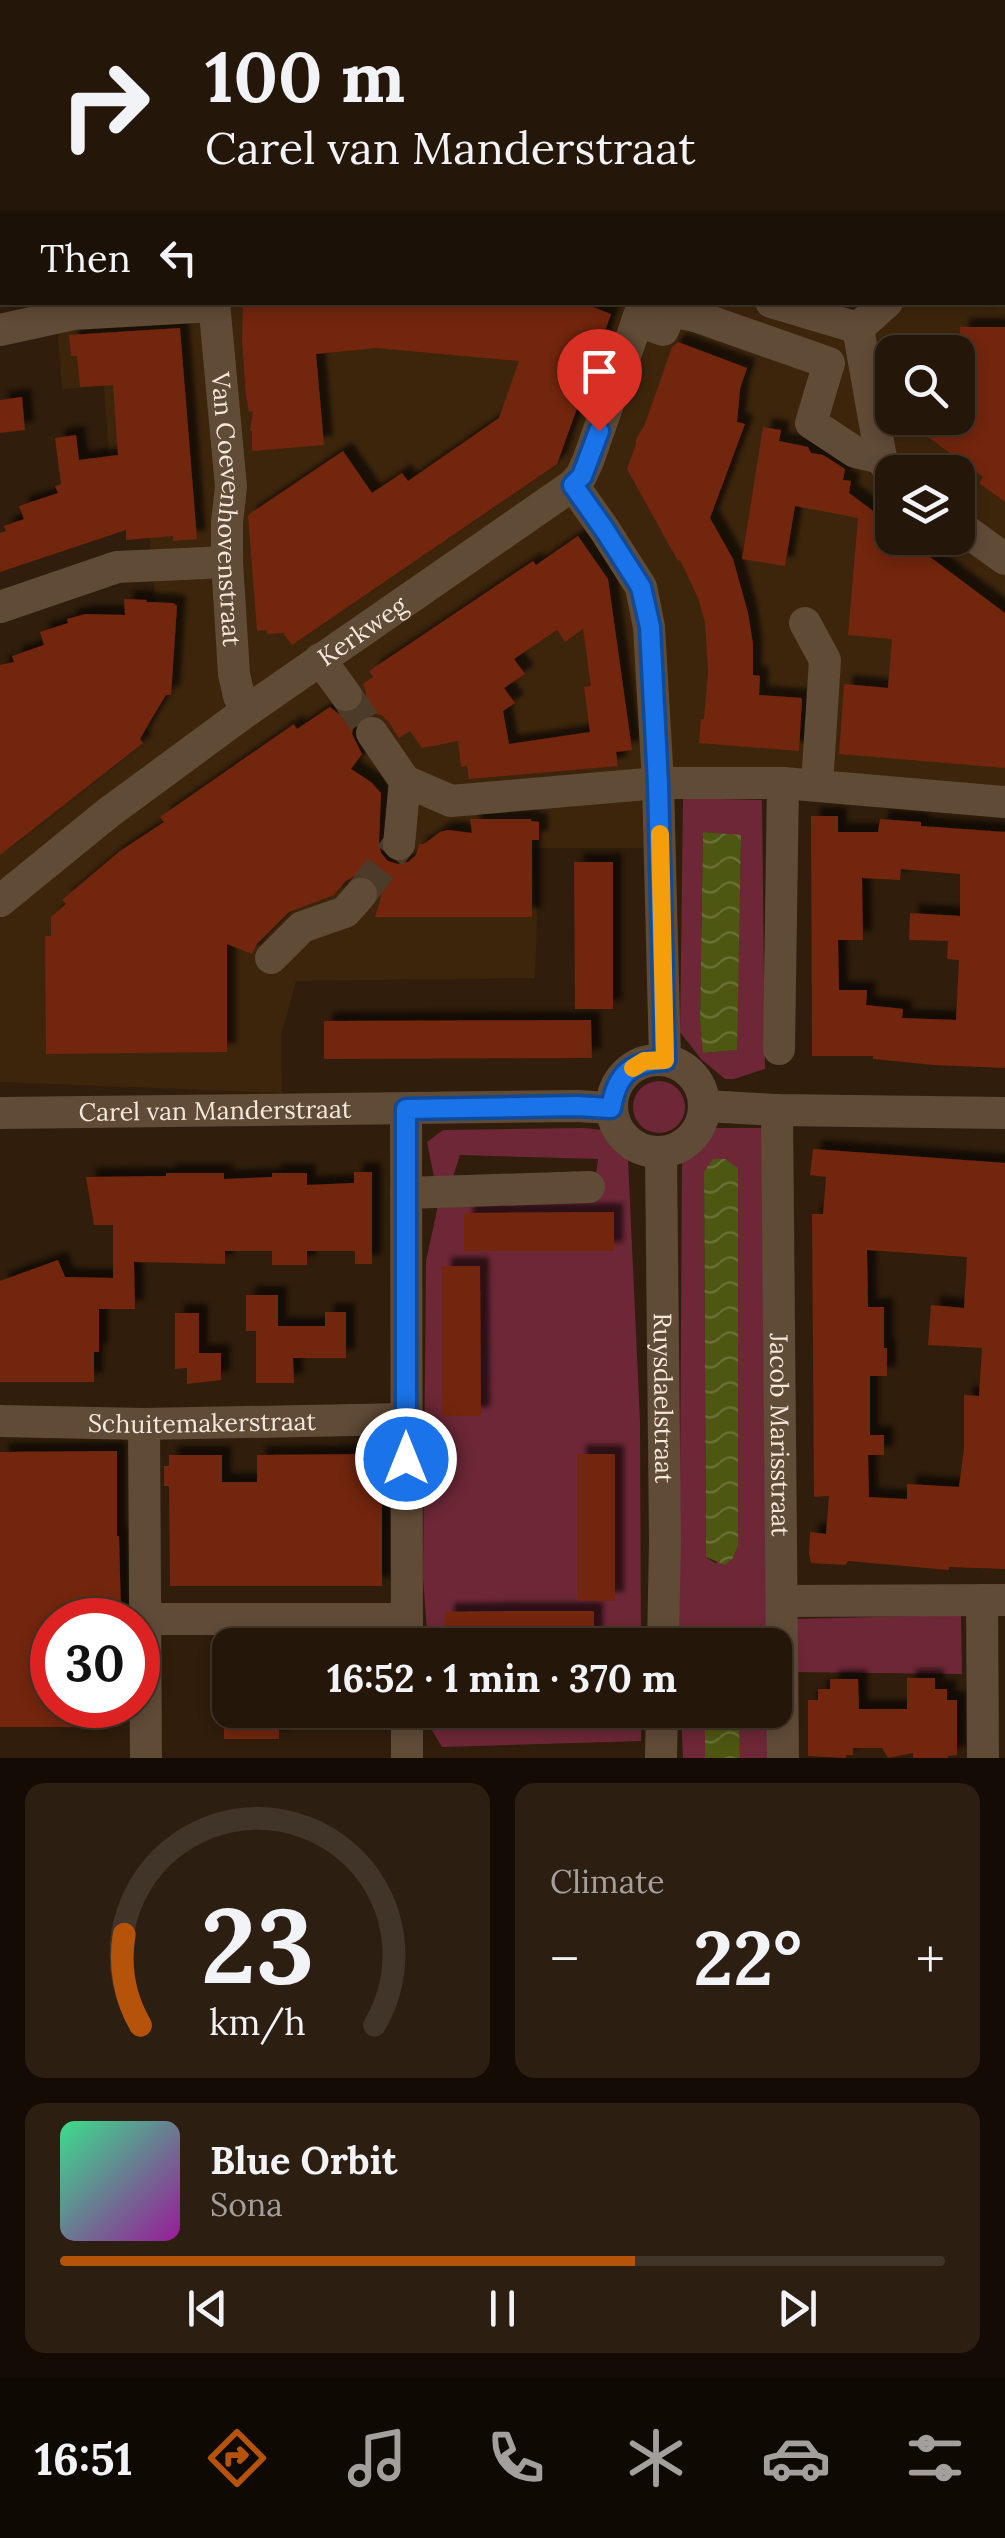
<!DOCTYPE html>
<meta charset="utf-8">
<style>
:root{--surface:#241608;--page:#2c1f12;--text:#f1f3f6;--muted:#a39f9c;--line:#413529;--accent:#b45309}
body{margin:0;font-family:Lora,serif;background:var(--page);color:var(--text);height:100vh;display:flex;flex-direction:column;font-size:38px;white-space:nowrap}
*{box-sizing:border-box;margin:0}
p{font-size:32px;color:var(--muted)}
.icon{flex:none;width:55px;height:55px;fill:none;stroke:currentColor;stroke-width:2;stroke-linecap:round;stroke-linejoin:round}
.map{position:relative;height:1758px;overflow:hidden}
.side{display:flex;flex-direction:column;gap:25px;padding:25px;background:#140c04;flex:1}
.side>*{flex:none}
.guide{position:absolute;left:0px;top:0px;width:1005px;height:305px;box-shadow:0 5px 15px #0003,0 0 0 2px var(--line);background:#241608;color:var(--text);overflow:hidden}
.controls{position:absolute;left:875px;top:335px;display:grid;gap:20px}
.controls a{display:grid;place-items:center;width:100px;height:100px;border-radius:20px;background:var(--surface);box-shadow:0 5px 15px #0003,0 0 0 2px var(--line);font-size:50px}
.speed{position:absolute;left:30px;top:1598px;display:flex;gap:20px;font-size:50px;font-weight:700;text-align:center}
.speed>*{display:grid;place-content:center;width:130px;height:130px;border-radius:50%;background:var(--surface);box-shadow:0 5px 15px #0003,0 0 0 2px var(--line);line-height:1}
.speed .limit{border:15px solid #d22;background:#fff;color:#111}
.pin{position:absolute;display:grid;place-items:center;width:85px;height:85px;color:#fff;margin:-102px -42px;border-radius:50% 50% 50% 0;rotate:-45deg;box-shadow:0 0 10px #0007}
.pin .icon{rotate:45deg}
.me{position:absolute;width:110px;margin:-55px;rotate:0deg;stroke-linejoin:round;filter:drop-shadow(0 0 8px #0008)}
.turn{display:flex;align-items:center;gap:35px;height:210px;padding:0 40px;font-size:45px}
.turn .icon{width:130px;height:130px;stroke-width:2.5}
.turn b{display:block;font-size:70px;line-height:85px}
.then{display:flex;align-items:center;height:95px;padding:0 40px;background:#0003;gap:20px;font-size:38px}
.big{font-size:75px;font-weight:700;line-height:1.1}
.side .card{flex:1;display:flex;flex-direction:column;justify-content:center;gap:15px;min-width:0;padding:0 35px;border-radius:20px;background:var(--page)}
.side .dial{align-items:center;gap:0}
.dial svg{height:260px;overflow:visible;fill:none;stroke:var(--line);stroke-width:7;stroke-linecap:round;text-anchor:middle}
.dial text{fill:var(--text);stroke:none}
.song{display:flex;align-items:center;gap:30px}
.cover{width:120px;height:120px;border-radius:15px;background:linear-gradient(135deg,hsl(150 70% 55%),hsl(300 70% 35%))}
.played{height:10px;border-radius:5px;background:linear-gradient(90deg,var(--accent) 65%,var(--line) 65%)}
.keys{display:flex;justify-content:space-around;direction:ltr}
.heat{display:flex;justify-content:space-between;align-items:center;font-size:55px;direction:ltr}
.side .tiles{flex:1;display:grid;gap:25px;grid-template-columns:1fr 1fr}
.card:last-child{grid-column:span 2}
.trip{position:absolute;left:212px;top:1628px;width:580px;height:100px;border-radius:20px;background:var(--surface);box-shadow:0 5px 15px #0003,0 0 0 2px var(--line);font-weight:700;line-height:100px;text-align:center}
.tabs{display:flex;height:160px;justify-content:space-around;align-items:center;background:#0e0903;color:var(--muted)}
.tabs .icon{width:70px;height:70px}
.tabs .current{color:var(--accent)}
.tabs b{font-size:45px;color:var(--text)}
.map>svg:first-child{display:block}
.built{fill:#3d250c;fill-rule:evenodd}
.grass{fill:#6d2737;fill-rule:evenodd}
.water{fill:url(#water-waves)}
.building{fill:#72250d;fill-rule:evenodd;filter:url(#shadow)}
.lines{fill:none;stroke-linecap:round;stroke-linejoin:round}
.minor-tunnel{stroke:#4d3b2a;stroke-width:32;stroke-dasharray:32 16;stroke-linecap:butt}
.minor{stroke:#604b37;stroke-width:32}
.route-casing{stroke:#114b97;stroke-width:25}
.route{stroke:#1a73e8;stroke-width:18}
.slow{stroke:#f59e0b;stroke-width:18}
.labels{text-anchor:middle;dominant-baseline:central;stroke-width:10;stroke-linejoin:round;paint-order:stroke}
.street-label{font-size:25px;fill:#f4e7db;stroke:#261403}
</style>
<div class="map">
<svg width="1005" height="1758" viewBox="0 0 1005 1758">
<defs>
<pattern id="water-waves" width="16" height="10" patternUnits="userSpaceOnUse" patternTransform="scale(2.5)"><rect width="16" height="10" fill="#4d5712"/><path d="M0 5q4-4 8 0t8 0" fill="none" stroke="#676f34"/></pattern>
<filter id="shadow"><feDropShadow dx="9" dy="-9" stdDeviation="2.5" flood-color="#0009"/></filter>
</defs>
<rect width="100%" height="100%" fill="#301d0b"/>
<g class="built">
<path d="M505,0H758L750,2H505Z"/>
<path d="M927,0H1005V120L1002,119V2H928Z"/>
<path d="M1005,284V802L658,783L649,848H532L537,919L535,978L296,981L281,1035L282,1093L0,1082V765L156,616L149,526L114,528L104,386L62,389L58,338L63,303L771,302L857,328L887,303L1002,302ZM892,352H958V418H892ZM892,472H958V538H892Z"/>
</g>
<g class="grass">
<path d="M683,798L762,800L765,1069L734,1079H725L701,1059L680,1032ZM703,832L741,836L736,1050L704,1053L700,1020Z"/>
<circle cx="659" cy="1107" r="26"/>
<path d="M584,1128L603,1130L607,1141L628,1159L640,1421L641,1645H428L423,1578L426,1261L439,1201L593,1196L598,1159L460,1155L452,1180L435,1182L427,1142L443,1130Z"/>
<path d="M706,1128H766L768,1645H738L737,1635L709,1642L707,1645H679L682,1157L688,1153ZM738,1168V1546L733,1558L715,1563L706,1557L704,1172Z"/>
<path d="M961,1615L962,1674L791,1672L790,1619Z"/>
<path d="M428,1710H641V1741L442,1747L427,1722Z"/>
<path d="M681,1710H705V1758H683Z"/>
<path d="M739,1710H769V1758H740Z"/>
</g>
<g class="water">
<path d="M703,832L741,835L737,1050L703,1053L700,1020Z"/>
<path d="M713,1159H725L738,1168V1546L733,1558L725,1565L706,1557L704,1172Z"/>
<path d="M705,1710H739L740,1758H705Z"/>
</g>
<g class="building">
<path d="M243,302H580L611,314L557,464L292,645L283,633L267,634L266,630L257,631L248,515L343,451L372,493L402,473L408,481L499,418L519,361L376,348L316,354L324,445L252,451V431H250L253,411L249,412L246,396L242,341Z"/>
<path d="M960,327H1005V502L979,483L983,477L921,432L932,418H958V338H960Z"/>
<path d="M180,328L197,539L173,541V536L126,540V530L0,572V533L6,531L4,526L24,519L19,506L58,493L55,486L61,484L55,438L76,435L79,460L118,455L113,385L80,387L77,356H71L69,335Z"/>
<path d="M678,342L747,368L740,389L737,422L745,424L710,518L733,559L748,613L753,644V675L760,676L759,695L802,698L799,751L699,743L701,719H704L708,672L705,622L698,598L680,560L678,561L627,469L636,444V439L645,424L672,347Z"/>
<path d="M22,397L25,430L0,433V400Z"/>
<path d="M763,427L781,430L779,441L808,447L811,453L823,455L845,469L843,480L851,481L849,493L892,525V538H910L924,548L922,551L1005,613V768L839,754L844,684L888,688L892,639L848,635L858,518L795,506L785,566L742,559Z"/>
<path d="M578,536L608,579L632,750L616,752L618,766L469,779L467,766L461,767L458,741L422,748L410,731L399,738L388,721L381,715L371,713L360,717L354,724L352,734L362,754L351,769L371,782L381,793L379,843L381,853L388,861L398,864L408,862L416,855L419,844H424L440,832L448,830L472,833L470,819H531V821L539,822V840H532V917H375L381,897L380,887L373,878L366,875H356L346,881L334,895L289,912L257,944L252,954L227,944V1052L46,1054L45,936H51V917L66,904L62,900L120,851L164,822L160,817L294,724L297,729L330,707L339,714L347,715L357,712L365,702L366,692L363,684L373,677L369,671L533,561L536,565ZM583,629L591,686L584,687L590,732L509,744L503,711L515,703L504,688L525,674L514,659L557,630L565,642Z"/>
<path d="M124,599L147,600L146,602L173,603L177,606L171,695H166L152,718L140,739L143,743L0,855V665L14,662L12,656L44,645L40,632L68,623L67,619L85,614L125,615Z"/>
<path d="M811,816H838V832H878L880,819L921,822V826L1005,832V1068L933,1065L873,1059V1056H812ZM901,869L960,874V916L910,913L909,940L948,941L947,959L959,960L956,1020L902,1018L903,1009L866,1005L867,990H839L838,940H863L862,878L900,880Z"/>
<path d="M574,862H613V1009H575Z"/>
<path d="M591,1020L592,1058L324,1059V1021Z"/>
<path d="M813,1149L1005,1163V1569L949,1567V1570L848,1561L846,1565L811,1563L809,1554L810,1532L826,1534L829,1496L814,1497L812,1214H823L826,1177L810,1175ZM867,1250L967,1257L964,1308L931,1305L928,1345L982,1348L979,1396L964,1395V1448L959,1487L907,1484V1499L869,1497L868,1455H884V1435H870V1376H887V1348H884V1307H868Z"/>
<path d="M354,1172H372V1264H355V1251H307V1265H272V1251H225V1264L134,1262L135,1309H99V1352H94V1382H0V1281L58,1260L65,1277L113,1278V1225H94L86,1177L166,1176V1173H224V1179L272,1177V1173H307V1185L354,1183Z"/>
<path d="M614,1212V1251H464V1213Z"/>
<path d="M442,1266H480L481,1416H442Z"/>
<path d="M246,1295H278V1326H325V1312H346V1358H293L294,1383H256V1331H246Z"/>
<path d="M175,1313H199V1353H221V1380L187,1384V1368L175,1369Z"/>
<path d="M117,1451V1536H119L121,1613H118V1620H50V1705H118V1727H0V1452Z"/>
<path d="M382,1454V1586H170L169,1486H164V1466H169V1455H222V1482H257V1455Z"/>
<path d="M577,1454H615V1601L577,1600Z"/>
<path d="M506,1611H594V1645H445V1612Z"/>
<path d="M212,1640H230V1701H213Z"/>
<path d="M907,1678H935V1689H947V1700H957V1755L948,1756V1758H913V1753L888,1758L882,1748H853V1755H846V1758L808,1756V1700H818V1689H830V1679H858L859,1709H907Z"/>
<rect x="224" y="1710" width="55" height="29"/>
</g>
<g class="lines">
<g class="minor-tunnel">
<path d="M346,695L372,733"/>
<path d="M361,894L399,844"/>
</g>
<g class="minor">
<path d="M412,2V0"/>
<path d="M661,2L668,0"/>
<path d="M750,2L758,0"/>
<path d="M0,73H2"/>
<path d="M1002,287H1005"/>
<path id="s1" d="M214,302L231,487L227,522V562L234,674L239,696L248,710"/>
<path d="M771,302L858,328"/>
<path d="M695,316L829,363L811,423L855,452L881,458"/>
<path d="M637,321L663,330L671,311L695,316L699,302"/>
<path d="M858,328L881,458L890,472"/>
<path d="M858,328L887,302"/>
<path d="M0,330L73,314L214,306"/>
<path d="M573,485L604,529L641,587L649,627L658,783L665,1060"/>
<path d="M958,525L1005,559"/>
<path d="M0,607L117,567L227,562"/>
<path d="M805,623L825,660L817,785"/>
<path d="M320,659L346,695"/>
<path d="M372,733L405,781"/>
<path d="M405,781L451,801L658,783H783L1005,802"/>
<path d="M399,844L405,781"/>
<path id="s2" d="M0,901L108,813L248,710L573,485L581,476L588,461L644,302"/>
<path d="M271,958L302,927L345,912L361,894"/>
<path d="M779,1049L783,783"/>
<circle cx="658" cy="1106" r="46"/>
<path d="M704,1106L777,1110L1005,1113"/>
<path d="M406,1109L407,1645"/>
<path id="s3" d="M777,1110L783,1758"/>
<path id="s4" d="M0,1113L577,1106L611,1108"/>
<path id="s5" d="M661,1153L665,1543L663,1645"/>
<path d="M406,1193L589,1187"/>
<path id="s6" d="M0,1421L144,1424L406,1419"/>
<path d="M144,1424L146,1758"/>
<path d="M982,1600L983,1758"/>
<path d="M782,1601L1005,1600"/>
<path d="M146,1619H407"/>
<path d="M407,1710V1758"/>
<path d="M661,1758L662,1710"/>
</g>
</g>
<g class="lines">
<defs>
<path id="route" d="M406,1459V1109L576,1106L611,1108C617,1074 630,1062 665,1060L658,784L650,627L641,587L604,529L573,485L582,476L599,431"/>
</defs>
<use href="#route" class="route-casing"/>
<use href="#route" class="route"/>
<path class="slow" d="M633,1068L644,1061L665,1060L660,834"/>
</g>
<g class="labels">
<g class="street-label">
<text stroke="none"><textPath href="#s1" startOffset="208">Van Coevenhovenstraat</textPath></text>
<text stroke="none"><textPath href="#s2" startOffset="452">Kerkweg</textPath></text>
<text stroke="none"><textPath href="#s4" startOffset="215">Carel van Manderstraat</textPath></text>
<text stroke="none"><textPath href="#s5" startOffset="245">Ruysdaelstraat</textPath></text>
<text stroke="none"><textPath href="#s6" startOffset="202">Schuitemakerstraat</textPath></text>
<text stroke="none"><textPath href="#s3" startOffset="325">Jacob Marisstraat</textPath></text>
</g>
</g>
</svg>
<div class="controls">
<a><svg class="icon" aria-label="search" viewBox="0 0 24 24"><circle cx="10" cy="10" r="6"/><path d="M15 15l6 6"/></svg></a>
<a><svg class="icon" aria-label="layers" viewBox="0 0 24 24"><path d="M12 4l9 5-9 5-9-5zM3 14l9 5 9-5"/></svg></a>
</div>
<div class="speed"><div class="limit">30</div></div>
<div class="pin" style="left:599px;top:431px;background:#d93025"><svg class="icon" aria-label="arrive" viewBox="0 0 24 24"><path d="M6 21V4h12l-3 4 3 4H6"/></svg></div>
<svg class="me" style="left:406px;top:1459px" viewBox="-20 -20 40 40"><circle r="17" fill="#1a73e8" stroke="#fff" stroke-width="3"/><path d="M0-11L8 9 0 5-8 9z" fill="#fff"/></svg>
<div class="trip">16:52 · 1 min · 370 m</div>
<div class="guide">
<div class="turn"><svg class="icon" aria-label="right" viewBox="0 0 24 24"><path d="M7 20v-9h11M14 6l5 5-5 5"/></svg><div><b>100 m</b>Carel van Manderstraat</div></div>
<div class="then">Then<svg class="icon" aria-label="left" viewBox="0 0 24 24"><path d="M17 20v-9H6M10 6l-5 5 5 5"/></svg></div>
</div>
</div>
<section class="side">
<div class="tiles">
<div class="card dial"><svg viewBox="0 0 100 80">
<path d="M14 69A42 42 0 1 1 86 69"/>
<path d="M14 69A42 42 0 0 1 9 41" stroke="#b45309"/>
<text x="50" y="56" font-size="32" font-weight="700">23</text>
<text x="50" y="72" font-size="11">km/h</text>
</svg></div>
<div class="card"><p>Climate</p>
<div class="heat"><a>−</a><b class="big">22°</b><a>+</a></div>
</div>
<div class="card">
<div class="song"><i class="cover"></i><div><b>Blue Orbit</b><p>Sona</p></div></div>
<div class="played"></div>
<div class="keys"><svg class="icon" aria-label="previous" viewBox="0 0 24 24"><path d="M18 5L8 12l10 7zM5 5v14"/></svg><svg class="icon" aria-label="pause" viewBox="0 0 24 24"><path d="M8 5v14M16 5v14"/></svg><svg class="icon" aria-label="next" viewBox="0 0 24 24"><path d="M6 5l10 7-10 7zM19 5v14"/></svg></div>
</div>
</div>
</section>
<nav class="tabs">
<b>16:51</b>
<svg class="icon current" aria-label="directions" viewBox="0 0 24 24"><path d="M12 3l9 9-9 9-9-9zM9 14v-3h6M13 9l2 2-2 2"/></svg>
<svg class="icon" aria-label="music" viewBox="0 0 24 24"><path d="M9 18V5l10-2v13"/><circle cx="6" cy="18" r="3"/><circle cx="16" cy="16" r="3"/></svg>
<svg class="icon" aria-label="phone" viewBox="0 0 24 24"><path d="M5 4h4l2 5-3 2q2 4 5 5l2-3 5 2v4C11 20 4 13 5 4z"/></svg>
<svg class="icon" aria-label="climate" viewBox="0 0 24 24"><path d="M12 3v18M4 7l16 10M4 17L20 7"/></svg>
<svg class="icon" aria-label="car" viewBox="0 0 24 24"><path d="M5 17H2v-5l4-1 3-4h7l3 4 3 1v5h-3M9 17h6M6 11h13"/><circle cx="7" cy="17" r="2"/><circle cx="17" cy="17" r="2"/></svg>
<svg class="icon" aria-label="filters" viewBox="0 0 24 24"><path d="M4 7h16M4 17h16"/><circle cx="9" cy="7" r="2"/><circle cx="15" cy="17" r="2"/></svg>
</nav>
